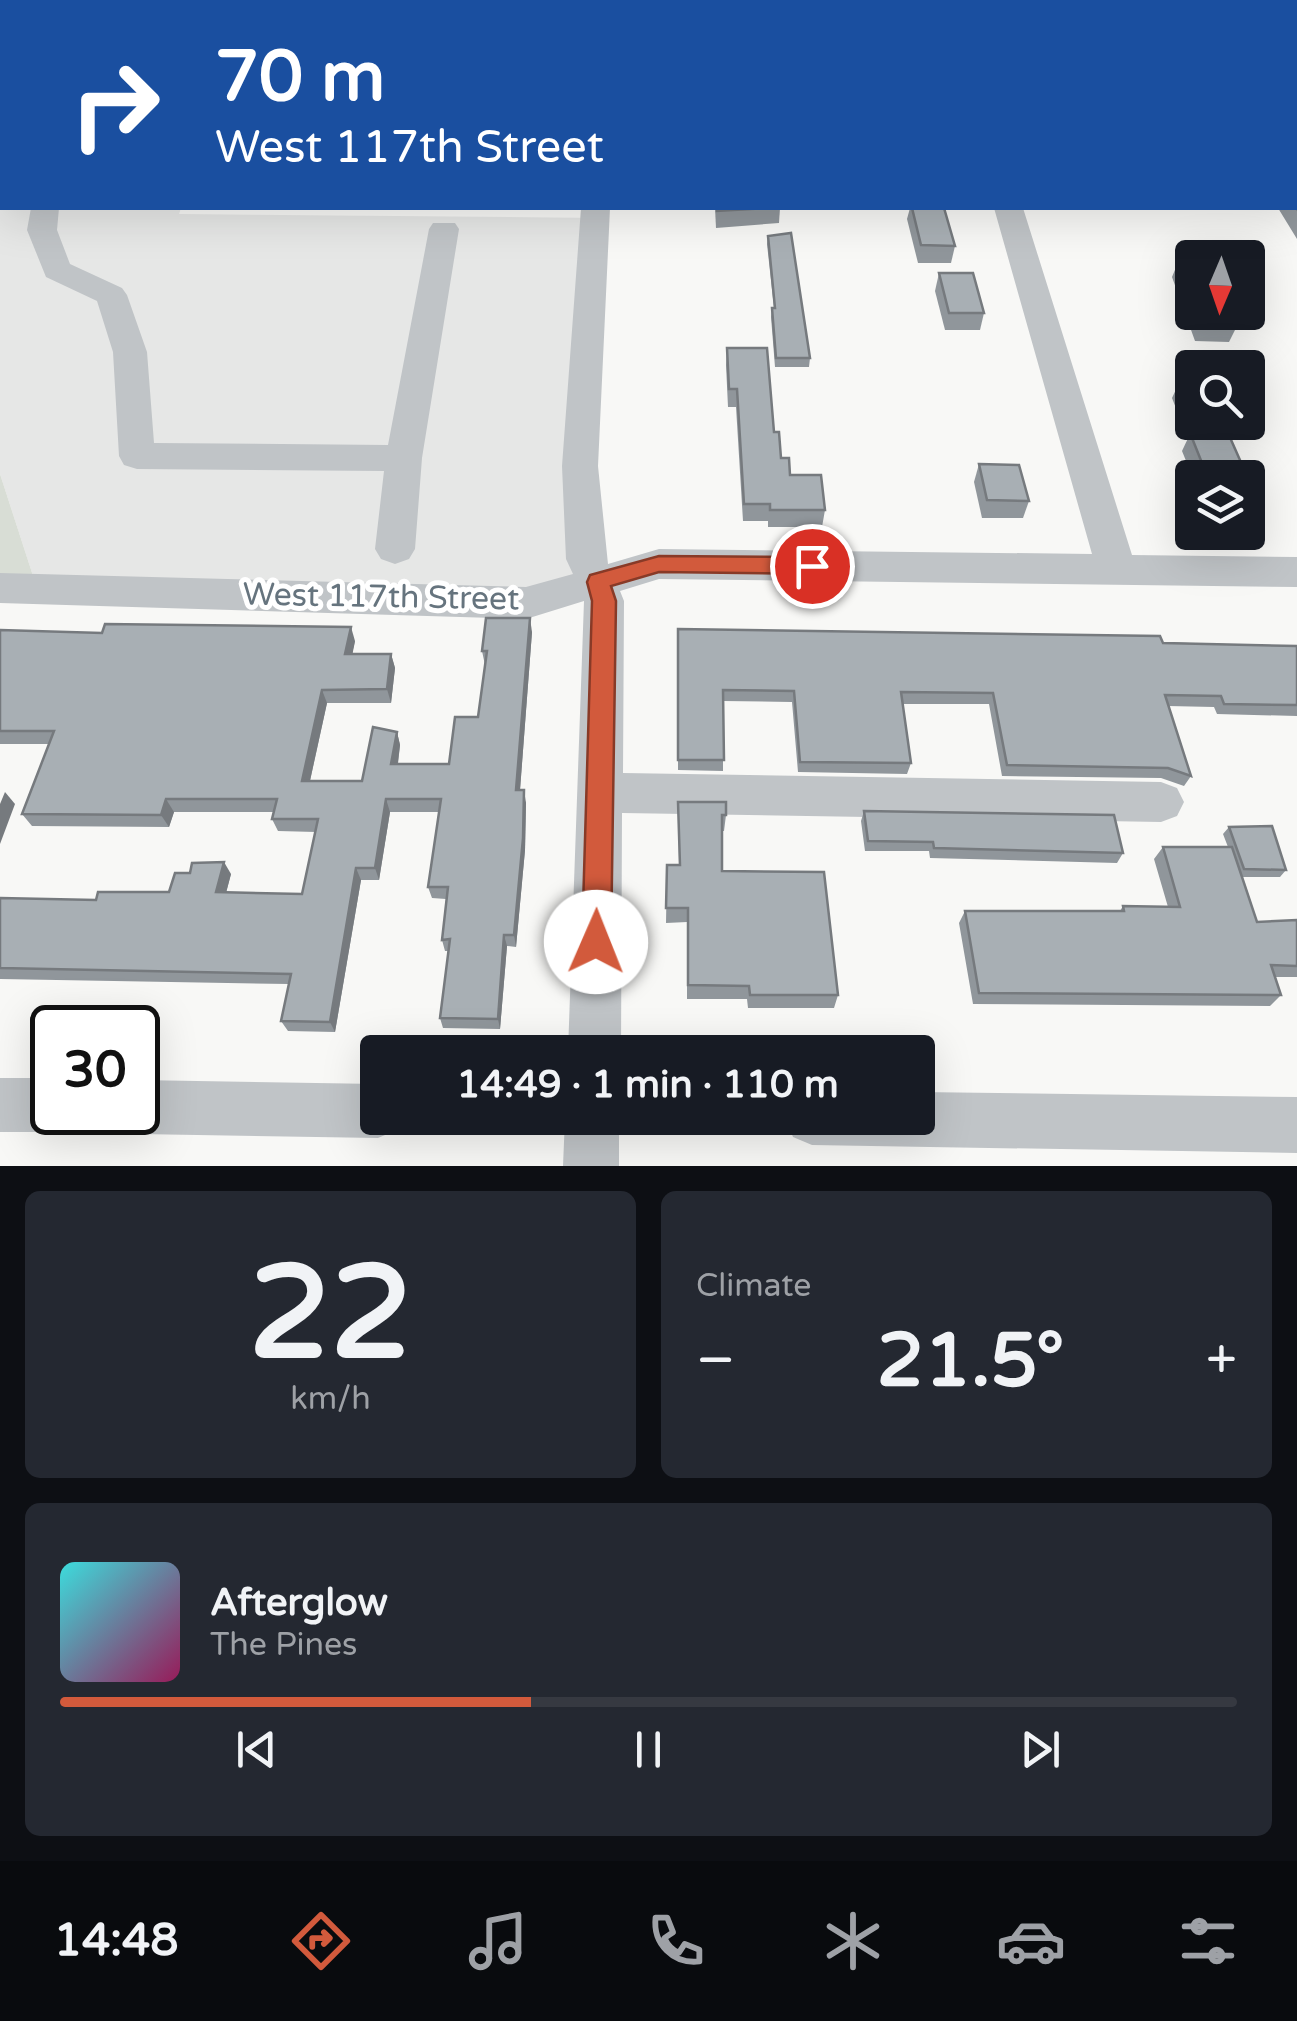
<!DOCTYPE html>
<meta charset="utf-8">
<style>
:root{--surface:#171b24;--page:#242831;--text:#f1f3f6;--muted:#9ea1a6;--line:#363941;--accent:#d25a3c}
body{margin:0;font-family:"Varela Round",sans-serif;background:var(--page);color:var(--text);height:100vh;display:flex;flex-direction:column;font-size:38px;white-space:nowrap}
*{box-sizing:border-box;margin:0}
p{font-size:32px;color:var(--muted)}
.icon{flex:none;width:55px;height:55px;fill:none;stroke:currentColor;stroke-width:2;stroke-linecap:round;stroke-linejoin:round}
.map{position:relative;height:1166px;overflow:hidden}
.side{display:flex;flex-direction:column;gap:25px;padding:25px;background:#0d0f14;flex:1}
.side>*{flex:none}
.banner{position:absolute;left:0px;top:0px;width:1298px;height:210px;box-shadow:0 10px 40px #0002;background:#1a4fa0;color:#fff;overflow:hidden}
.needle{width:65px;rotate:182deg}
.buttons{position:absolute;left:1175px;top:240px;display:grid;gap:20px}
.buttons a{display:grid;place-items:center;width:90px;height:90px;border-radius:10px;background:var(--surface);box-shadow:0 10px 40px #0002;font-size:50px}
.speed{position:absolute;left:30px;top:1005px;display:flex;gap:20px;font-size:50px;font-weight:700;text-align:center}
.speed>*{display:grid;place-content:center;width:130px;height:130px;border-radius:50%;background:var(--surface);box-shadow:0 10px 40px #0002;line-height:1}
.speed .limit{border:5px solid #111;border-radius:15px;background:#fff;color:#111}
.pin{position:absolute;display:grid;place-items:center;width:85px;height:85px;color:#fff;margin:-42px;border:5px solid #fff;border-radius:50%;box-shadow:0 2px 10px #0007}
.me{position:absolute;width:110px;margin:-55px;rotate:1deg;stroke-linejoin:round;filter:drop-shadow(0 0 8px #0008)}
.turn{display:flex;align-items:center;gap:35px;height:210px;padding:0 50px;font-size:45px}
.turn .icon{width:130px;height:130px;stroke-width:2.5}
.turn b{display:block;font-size:70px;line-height:85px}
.big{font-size:75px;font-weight:700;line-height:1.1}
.side .card{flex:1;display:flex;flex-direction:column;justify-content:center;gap:15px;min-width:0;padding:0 35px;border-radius:15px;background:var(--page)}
.side .dial{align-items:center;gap:0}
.dial b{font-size:130px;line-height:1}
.song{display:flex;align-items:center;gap:30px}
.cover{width:120px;height:120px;border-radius:15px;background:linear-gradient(135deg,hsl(180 70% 55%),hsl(330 70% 35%))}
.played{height:10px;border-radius:5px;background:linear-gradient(90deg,var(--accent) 40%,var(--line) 40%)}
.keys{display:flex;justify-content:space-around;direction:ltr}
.heat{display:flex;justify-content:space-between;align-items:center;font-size:55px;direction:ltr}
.side .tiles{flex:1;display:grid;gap:25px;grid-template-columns:1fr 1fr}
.card:last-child{grid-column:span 2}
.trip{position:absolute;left:360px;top:1035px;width:575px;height:100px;border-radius:10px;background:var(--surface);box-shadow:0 10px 40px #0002;font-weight:700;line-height:100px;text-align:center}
.tab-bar{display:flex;height:160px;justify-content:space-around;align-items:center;background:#090b0e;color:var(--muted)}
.tab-bar .icon{width:70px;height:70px}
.tab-bar .selected{color:var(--accent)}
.tab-bar b{font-size:45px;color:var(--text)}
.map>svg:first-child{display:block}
.built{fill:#e6e7e6}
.green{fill:#d8ddd5}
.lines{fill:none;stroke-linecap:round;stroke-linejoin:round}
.minor{fill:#c0c4c7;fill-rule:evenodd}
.wall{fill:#90969b}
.shaded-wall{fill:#767a7e}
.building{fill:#a8afb4;stroke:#767a7e;stroke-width:2.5}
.route{fill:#d25a3c;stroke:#883a27;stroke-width:2.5}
.labels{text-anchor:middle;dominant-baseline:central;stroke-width:10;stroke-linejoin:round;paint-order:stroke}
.street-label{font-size:32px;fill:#66747e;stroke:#fff}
</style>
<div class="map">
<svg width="1297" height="1166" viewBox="0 0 1297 1166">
<rect width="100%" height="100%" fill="#f8f8f6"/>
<path class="built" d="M0,0H275L2,2V208H181L179,214L604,218L585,590L35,582L0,474Z"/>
<path class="green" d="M0,474L35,582L0,581Z"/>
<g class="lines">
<g class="minor">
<rect x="13" y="0" width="24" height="2"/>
<rect x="594" y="0" width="24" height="2"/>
<path d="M931,0H955L956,2H932Z"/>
<path d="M1243,0H1268L1269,2H1245Z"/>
<path d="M1295,49L1297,50V68L1295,67Z"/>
<path d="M31,208H59L57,230L70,264L122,288L127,295L147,352L154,443L388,445L429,229L433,223H455L459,229L422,458L415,549L409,559L395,564L381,559L375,549L384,471L137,469L124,465L119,456L113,352L97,301L46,277L27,230Z"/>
<path d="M581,208H610L598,466L608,564L659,549L1092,554L994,208H1023L1132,555L1297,557V587L659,579L620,591L624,601L623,773L1161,782L1177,788L1184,802L1177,816L1161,822L622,813L621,1052H568L584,601L526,619L0,603V573L526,587L573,574L566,559L562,466Z"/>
<path d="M0,1078H52V1112H76L71,1124L52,1132H0Z"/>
<path d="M138,1080L378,1084V1118H403L397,1130L378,1138L138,1134L119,1126L113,1112H138Z"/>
<path d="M918,1092L1297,1097V1153L812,1145L793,1137L785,1118H918Z"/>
<path d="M565,1118H619V1166H563Z"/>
</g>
</g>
<g class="wall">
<path d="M319,0H392L391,2H319Z"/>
<path d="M1164,0H1212L1211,2H1165Z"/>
<path d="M1295,143H1297V239L1278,208H1295Z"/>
<path d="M715,208H780L779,223L716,228Z"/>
<path d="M910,208H944L955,246L951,263H918L907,219Z"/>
<path d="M768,236L810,358L809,367H775L771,317L772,308H774L767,244Z"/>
<path d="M1179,260H1192V312H1232L1238,324L1229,342L1195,341L1172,277Z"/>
<path d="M939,273L984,313L980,330H945L935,291Z"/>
<path d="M727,348L774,432L781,458L790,475L825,510L822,527H768V521H743L736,407H728L726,365Z"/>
<path d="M1180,381H1192V422H1248V400L1256,417L1247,435H1229L1255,494L1248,507V478H1193L1182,451L1190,434H1186L1172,398Z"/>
<path d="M979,464L1029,501L1023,518H982L974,482Z"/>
<path d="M678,629L1297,646V716L1217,714L1214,707L1168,706L1191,776L1184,786L1161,778L1002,776L989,704H902L911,763L907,774L798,772L792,702L723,701V771L678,770Z"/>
<path d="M0,630L355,641L352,654H391L395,668L391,703H327L310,781H362L397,732L400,745L398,764H449L478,717L485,665L482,651L532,632L520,790L526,803L525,850L516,947L507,946L500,1029L443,1028L440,1018L448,951H445L442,940L446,899L432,898L428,887L439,812H390L379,880H361L335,1032L288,1031L281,1021L289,984L0,979V898L96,900L169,892L231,874L226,893L302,894L316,832L278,831L272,819L274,812H174L169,827L32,826L22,814L49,744H0Z"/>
<path d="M678,802L726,815L724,831H722V871L838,995L834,1008H748L747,999H687V922L666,923L667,865H679Z"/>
<path d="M864,811L1123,853L1117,863L930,858L929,851H865L861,821Z"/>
<path d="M1229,827L1286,870L1280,877H1242L1257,922L1297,920V977H1275L1281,995L1270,1006L973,1004L959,923L965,911H1120L1123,906L1168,907L1154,859L1163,847H1228L1223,834Z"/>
</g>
<g class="shaded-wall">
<path d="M2,75V93H0V76Z"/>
<path d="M530,618L532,632L519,803L516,790Z"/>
<path d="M351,627L355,641L350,667L345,654Z"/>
<path d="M391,654L395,668L391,703L387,689Z"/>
<path d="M322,690L327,703L307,794L302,781Z"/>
<path d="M397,732L400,745L396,777L391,764Z"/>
<path d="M524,790L526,803L525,850L516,947L514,935Z"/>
<path d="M5,792L15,804L0,844V804Z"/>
<path d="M166,799L174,812L169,827L161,815Z"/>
<path d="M386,799L390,812L379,880L375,868Z"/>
<path d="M224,862L231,874L223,904L216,892Z"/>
<path d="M356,868L361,880L335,1032L330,1022Z"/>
<path d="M504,935L507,946L500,1029L498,1019Z"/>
</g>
<g class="building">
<path d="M196,0H242L240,2H195Z"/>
<path d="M451,0H508V2H450Z"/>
<rect x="864" y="0" width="31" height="2"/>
<path d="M1008,0H1068L1069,2H1009Z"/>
<path d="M0,31H2V75L0,76Z"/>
<path d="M1295,143H1297V209L1295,206Z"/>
<path d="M717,208H767L717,211Z"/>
<path d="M912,208H944L955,246L921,245Z"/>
<path d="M791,233L810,358H776L772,308H775L768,236Z"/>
<path d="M1179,260H1192V295Z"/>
<path d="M939,273H973L984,313H949Z"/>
<path d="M1199,312H1232L1238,324H1203Z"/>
<path d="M727,348H767L774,432H779L781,458H789L790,475H821L825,510H770V504H744L737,389H729Z"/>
<path d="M1180,381H1192V413Z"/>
<path d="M1248,400L1256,417H1248Z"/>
<path d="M1190,433H1228L1255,494H1248V478H1208Z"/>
<path d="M979,464L1019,465L1029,501L987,500Z"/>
<path d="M486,618H530L516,790H524L523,838L514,935H504L498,1019L440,1018L450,939L442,940L448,887H428L441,799H386L375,868H356L330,1022L281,1021L291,974L0,968V898L96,900L98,892H169L175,873H190L192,863L224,862L216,892L302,894L318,819H272L277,799H166L161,815L22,814L54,731H0V630L102,633L105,624L351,627L345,654H391L387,689L322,690L302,781H362L373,727L397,732L391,764H449L455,717H478L487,651H482Z"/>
<path d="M678,629L1160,636L1163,643L1297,646V705L1224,704L1221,696L1165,695L1191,776L1168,768L1007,765L993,693L901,692L911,763L800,762L794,691L723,690L724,760H678Z"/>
<path d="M678,802H726V815H722V871L824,872L838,995H750L749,986L688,985V908H666L667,865H680Z"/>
<path d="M864,811L1114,815L1123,853L934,848L933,842L868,841Z"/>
<path d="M1272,826L1286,870L1244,869L1229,827Z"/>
<path d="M1163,847H1232L1257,922L1297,920V966L1271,965L1281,995L979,993L965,911H1124L1123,906L1180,907Z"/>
</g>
<path class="route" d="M659,556L812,557L823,566L812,574L659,572L611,586L616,601L611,942L607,951L596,955L586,951L582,942L592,601L587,582L590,575Z"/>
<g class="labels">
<g class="street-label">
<text transform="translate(381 597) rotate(1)">West 117th Street</text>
</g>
</g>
</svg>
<div class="buttons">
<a><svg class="needle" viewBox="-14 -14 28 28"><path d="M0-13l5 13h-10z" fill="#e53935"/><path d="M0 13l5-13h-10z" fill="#9ea1a6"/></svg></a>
<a><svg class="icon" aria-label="search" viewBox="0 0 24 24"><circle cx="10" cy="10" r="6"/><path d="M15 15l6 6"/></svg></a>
<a><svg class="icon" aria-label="layers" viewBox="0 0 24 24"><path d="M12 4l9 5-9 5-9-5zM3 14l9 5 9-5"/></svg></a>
</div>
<div class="speed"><div class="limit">30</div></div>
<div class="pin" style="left:812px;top:566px;background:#d93025"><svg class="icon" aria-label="arrive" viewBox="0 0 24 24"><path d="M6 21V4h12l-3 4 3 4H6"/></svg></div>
<svg class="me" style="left:596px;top:942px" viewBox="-20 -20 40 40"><circle r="19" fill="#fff"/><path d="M0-13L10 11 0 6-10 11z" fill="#d25a3c"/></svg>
<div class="trip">14:49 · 1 min · 110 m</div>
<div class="banner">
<div class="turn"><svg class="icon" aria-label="right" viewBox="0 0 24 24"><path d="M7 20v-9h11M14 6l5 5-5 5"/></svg><div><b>70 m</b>West 117th Street</div></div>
</div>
</div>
<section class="side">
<div class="tiles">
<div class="card dial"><b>22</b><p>km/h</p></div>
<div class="card"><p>Climate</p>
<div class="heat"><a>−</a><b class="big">21.5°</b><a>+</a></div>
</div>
<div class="card">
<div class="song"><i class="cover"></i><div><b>Afterglow</b><p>The Pines</p></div></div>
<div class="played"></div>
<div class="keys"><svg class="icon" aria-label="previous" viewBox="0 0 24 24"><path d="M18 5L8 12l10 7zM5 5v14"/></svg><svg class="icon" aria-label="pause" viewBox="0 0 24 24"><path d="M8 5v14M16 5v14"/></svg><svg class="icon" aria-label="next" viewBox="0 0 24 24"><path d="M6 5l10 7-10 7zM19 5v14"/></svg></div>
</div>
</div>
</section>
<nav class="tab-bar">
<b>14:48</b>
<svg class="icon selected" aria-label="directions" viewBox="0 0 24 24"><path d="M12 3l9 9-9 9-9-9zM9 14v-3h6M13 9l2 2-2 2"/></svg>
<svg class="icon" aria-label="music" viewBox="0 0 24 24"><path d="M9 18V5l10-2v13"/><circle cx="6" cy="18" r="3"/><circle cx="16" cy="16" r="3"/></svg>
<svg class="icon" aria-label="phone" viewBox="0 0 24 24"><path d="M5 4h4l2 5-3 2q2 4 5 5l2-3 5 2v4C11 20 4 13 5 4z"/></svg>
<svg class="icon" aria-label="climate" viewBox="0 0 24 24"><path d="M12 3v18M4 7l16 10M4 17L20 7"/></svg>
<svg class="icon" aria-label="car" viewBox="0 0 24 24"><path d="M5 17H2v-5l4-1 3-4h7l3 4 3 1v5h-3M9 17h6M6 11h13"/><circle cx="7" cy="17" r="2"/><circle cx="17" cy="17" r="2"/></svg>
<svg class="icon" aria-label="filters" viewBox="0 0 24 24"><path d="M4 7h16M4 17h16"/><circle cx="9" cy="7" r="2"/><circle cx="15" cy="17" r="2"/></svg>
</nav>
